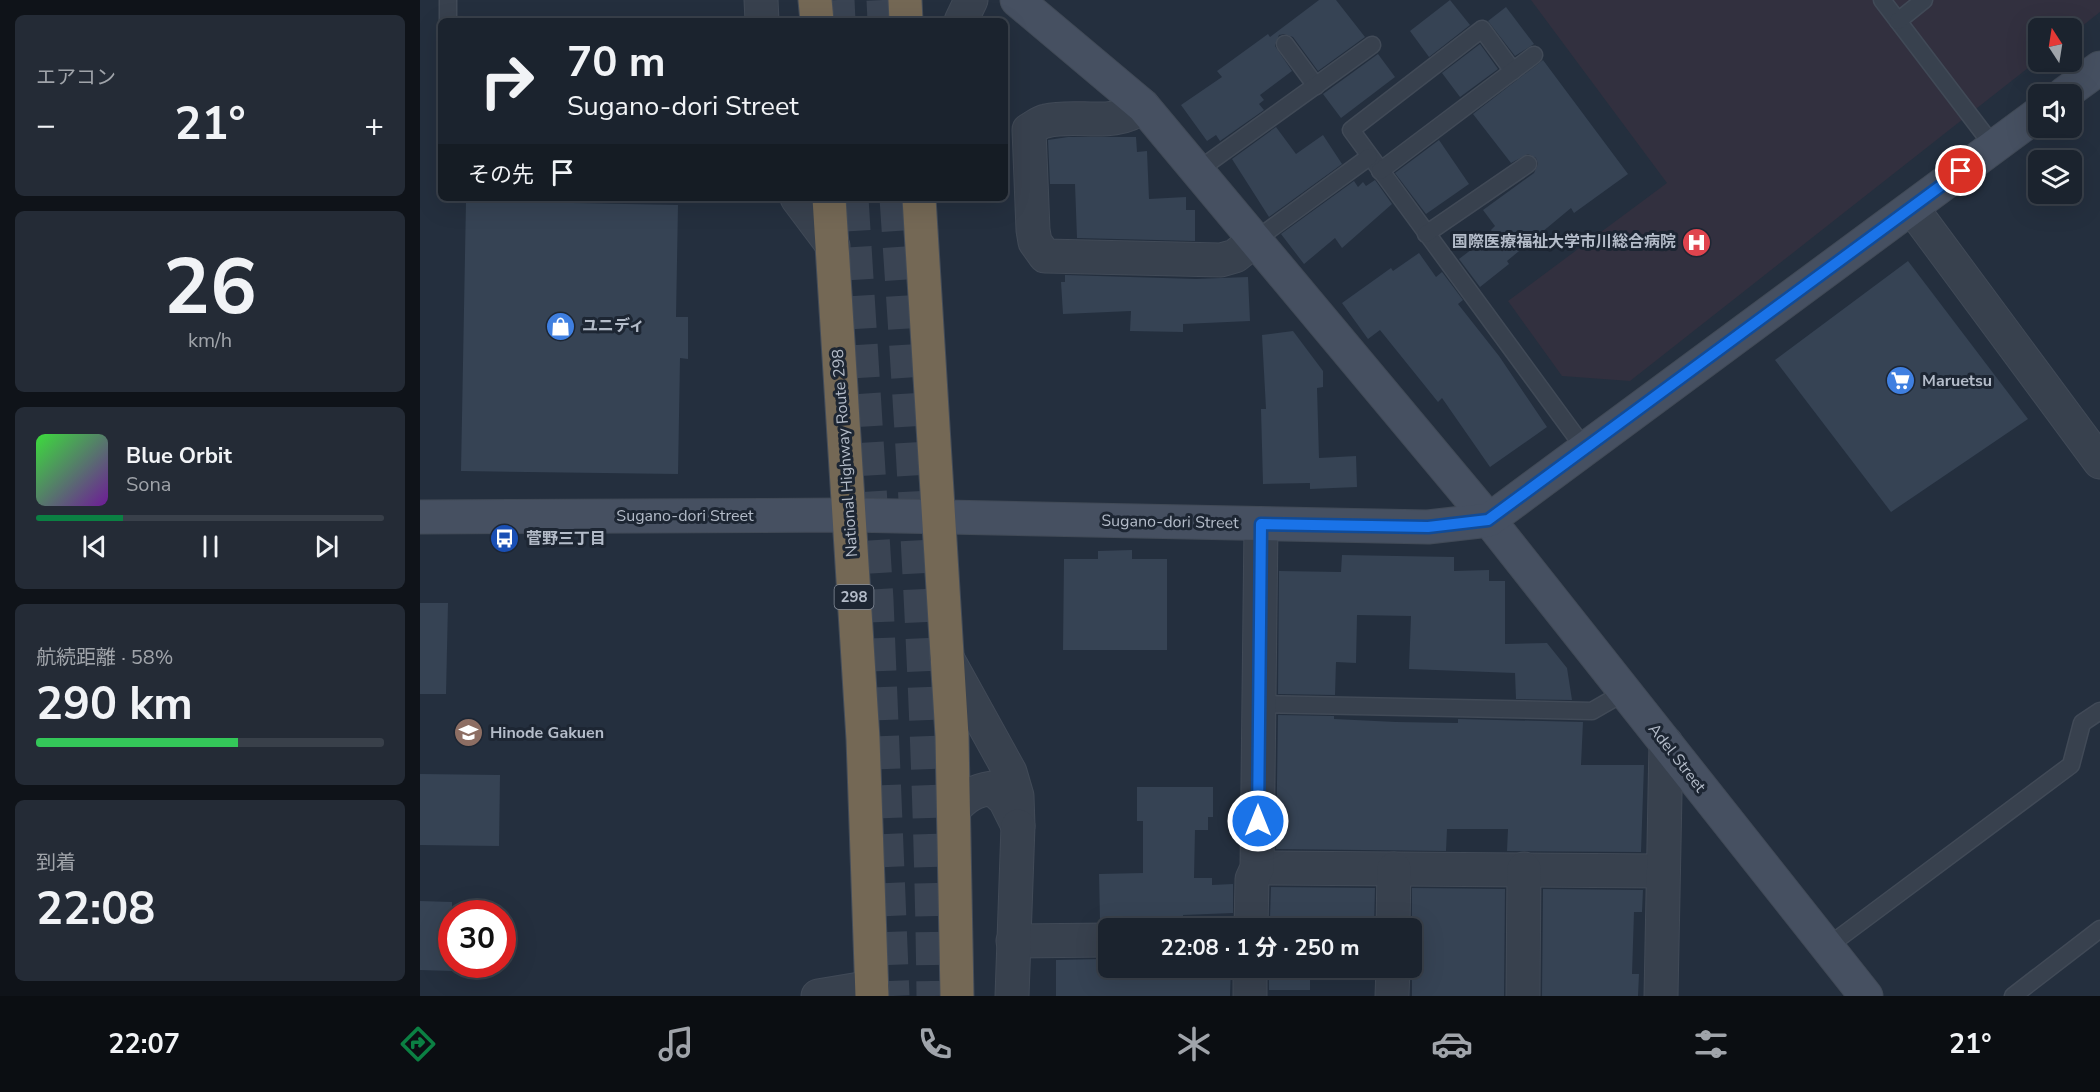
<!DOCTYPE html>
<html lang="ja">
<meta charset="utf-8">
<style>
:root{--surface:#1b232e;--page:#242b36;--text:#f1f3f6;--muted:#a0a4aa;--line:#39404a;--accent:#0b8043}
body{margin:0;font-family:"Nunito Sans","Noto Sans JP",sans-serif;background:var(--page);color:var(--text);height:100vh;display:flex;flex-direction:column;font-size:22px;white-space:nowrap}
*{box-sizing:border-box;margin:0}
p{font-size:20px;color:var(--muted)}
.icon{flex:none;width:33px;height:33px;fill:none;stroke:currentColor;stroke-width:2;stroke-linecap:round;stroke-linejoin:round}
.map{position:relative;flex:1;overflow:hidden}
.panel{display:flex;flex-direction:column;gap:15px;padding:15px;background:#0f1319;width:420px}
.panel>*{flex:none}
.banner{position:absolute;left:18px;top:18px;width:570px;height:183px;border-radius:9px;box-shadow:0 6px 24px #0002,0 0 0 2px var(--line);background:#1b232e;color:var(--text);overflow:hidden}
.needle{width:39px;rotate:348deg}
.fabs{position:absolute;left:1608px;top:18px;display:grid;gap:12px}
.fabs a{display:grid;place-items:center;width:54px;height:54px;border-radius:9px;background:var(--surface);box-shadow:0 6px 24px #0002,0 0 0 2px var(--line);font-size:30px}
.speed{position:absolute;left:18px;top:900px;display:flex;gap:12px;font-size:30px;font-weight:700;text-align:center}
.speed>*{display:grid;place-content:center;width:78px;height:78px;border-radius:50%;background:var(--surface);box-shadow:0 6px 24px #0002,0 0 0 2px var(--line);line-height:1}
.speed .limit{border:9px solid #d22;background:#fff;color:#111}
.pin{position:absolute;display:grid;place-items:center;width:51px;height:51px;color:#fff;margin:-26px;border:3px solid #fff;border-radius:50%;box-shadow:0 2px 6px #0007}
.me{position:absolute;width:66px;margin:-33px;rotate:0deg;stroke-linejoin:round;filter:drop-shadow(0 0 4px #0008)}
.turn{display:flex;align-items:center;gap:21px;height:126px;padding:0 30px;font-size:27px}
.turn .icon{width:78px;height:78px;stroke-width:2.5}
.turn b{display:block;font-size:42px;line-height:51px}
.then{display:flex;align-items:center;height:57px;padding:0 30px;background:#0003;gap:12px;font-size:22px}
.big{font-size:45px;font-weight:700;line-height:1.1}
.panel .widget{flex:1;display:flex;flex-direction:column;justify-content:center;gap:9px;min-width:0;padding:0 21px;border-radius:9px;background:var(--page)}
.panel .dial{align-items:center;gap:0}
.dial b{font-size:78px;line-height:1}
.song{display:flex;align-items:center;gap:18px}
.cover{width:72px;height:72px;border-radius:9px;background:linear-gradient(135deg,hsl(120 70% 55%),hsl(280 70% 35%))}
.played{height:6px;border-radius:3px;background:linear-gradient(90deg,var(--accent) 25%,var(--line) 25%)}
.keys{display:flex;justify-content:space-around;direction:ltr}
.heat{display:flex;justify-content:space-between;align-items:center;font-size:33px;direction:ltr}
.charge{height:9px;border-radius:4px;background:linear-gradient(90deg,#34c759 58%,var(--line) 0)}
.trip{position:absolute;left:678px;top:918px;width:324px;height:60px;border-radius:9px;background:var(--surface);box-shadow:0 6px 24px #0002,0 0 0 2px var(--line);font-weight:700;line-height:60px;text-align:center}
.tab-bar{display:flex;height:96px;justify-content:space-around;align-items:center;background:#0b0e12;color:var(--muted)}
.tab-bar .icon{width:42px;height:42px}
.tab-bar .active{color:var(--accent)}
.tab-bar b{font-size:27px;color:var(--text)}
main{display:flex;flex:1;min-height:0}
.map>svg:first-child{display:block}
.medical{fill:#32303f}
.building{fill:#364354}
.lines{fill:none;stroke-linecap:round;stroke-linejoin:round}
.highway-tunnel{stroke:#3a4453;stroke-width:33;stroke-dasharray:33 16;stroke-linecap:butt}
.lane-casing{stroke:#414a57;stroke-width:19}
.street-casing{stroke:#414a57;stroke-width:35}
.secondary-casing{stroke:#414a57;stroke-width:35}
.highway-casing{stroke:#434c59;stroke-width:35}
.lane{stroke:#38414e;stroke-width:16}
.street{stroke:#38414e;stroke-width:33}
.secondary{stroke:#465061;stroke-width:33}
.highway{stroke:#746855;stroke-width:33}
.route-casing{stroke:#114b97;stroke-width:15}
.route{stroke:#1a73e8;stroke-width:10}
.labels{text-anchor:middle;dominant-baseline:central;stroke-width:6;stroke-linejoin:round;paint-order:stroke}
.shield{fill:#1d2633;stroke:#878f9c;stroke-width:1.5}
.shield-label{font-size:15px;font-weight:bold;fill:#b4bcc9}
.poi-label{font-size:16px;font-weight:bold;fill:#b4bcc9;stroke:#1d2633;text-anchor:start}
.street-label{font-size:16px;fill:#b4bcc9;stroke:#1d2633}
</style>
<main>
<section class="panel">
<div class="widget"><p>エアコン</p>
<div class="heat"><a>−</a><b class="big">21°</b><a>+</a></div>
</div>
<div class="widget dial"><b>26</b><p>km/h</p></div>
<div class="widget">
<div class="song"><i class="cover"></i><div><b>Blue Orbit</b><p>Sona</p></div></div>
<div class="played"></div>
<div class="keys"><svg class="icon" aria-label="previous" viewBox="0 0 24 24"><path d="M18 5L8 12l10 7zM5 5v14"/></svg><svg class="icon" aria-label="pause" viewBox="0 0 24 24"><path d="M8 5v14M16 5v14"/></svg><svg class="icon" aria-label="next" viewBox="0 0 24 24"><path d="M6 5l10 7-10 7zM19 5v14"/></svg></div>
</div>
<div class="widget"><p>航続距離 · 58%</p><b class="big">290 km</b><div class="charge"></div></div>
<div class="widget"><p>到着</p><b class="big">22:08</b></div>
</section>
<div class="map">
<svg width="1680" height="996" viewBox="0 0 1680 996">
<rect width="100%" height="100%" fill="#242f3e"/>
<path class="medical" d="M1111,0H1680V12L1652,34V28H1618V60L1210,381L1142,376L1088,301L1247,183Z"/>
<g class="building">
<path d="M899,0H916L945,37L898,71L873,37L864,34L859,35L855,46L872,71L840,95L844,100L839,104L844,110L800,141L796,135L787,141L761,105L802,77L797,71L848,34L850,37Z"/>
<path d="M1030,0L1050,25L1009,57L990,31Z"/>
<path d="M1086,7L1114,44L1095,56L1068,21Z"/>
<path d="M1060,44L1078,69L1040,97L1022,73Z"/>
<path d="M958,54L975,77L921,118L903,94Z"/>
<path d="M1123,60L1208,174L1154,213L1151,208L1087,261L1089,264L1060,287L1039,259L1073,233L1071,230L1075,226L1063,210L1114,173L1118,164L1116,158L1108,154L1091,163L1053,114Z"/>
<path d="M856,127L876,154L903,135L922,164L849,217L812,159Z"/>
<path d="M648,137H716L717,152L727,151L729,199L766,197V210H775V241L657,238L655,184H630L628,140Z"/>
<path d="M1019,140L1049,184L1006,214L975,173Z"/>
<path d="M955,180L972,204L922,248L915,238L884,264L861,234L934,181L938,187L943,182L946,186Z"/>
<path d="M46,201L258,205L256,317H268V359L260,358L258,474L41,471Z"/>
<path d="M999,253L1016,277L1022,272L1043,300L1038,304L1079,356L1127,427L1070,467L1022,398L1018,402L960,330L948,339L922,303L971,268L973,271Z"/>
<path d="M1488,261L1608,419L1471,512L1355,360Z"/>
<path d="M645,275L776,279L828,277L830,321L763,324V332L710,331L711,311L643,314L641,282H645Z"/>
<path d="M873,331L903,371V387L897,388L899,458L936,456L937,487L890,489V483L843,484L841,409H846L842,335Z"/>
<path d="M712,550V559H747V650H643L644,559H678V551Z"/>
<path d="M922,555L1034,557V571L1069,570V581H1085V644L1127,643L1147,668L1152,700L1096,699L1095,673L989,669L991,616L937,615L936,663L916,662L915,695L858,694L859,571L921,572Z"/>
<path d="M0,603H28L26,694H0Z"/>
<path d="M858,715L914,716V719L976,722L1038,723V719L1163,722L1161,765H1224L1221,852L1087,851L1088,829H1027L1026,851L856,849Z"/>
<path d="M0,774L80,775L79,846L0,845Z"/>
<path d="M717,787H793V817H788V830H775L774,878H792V885L813,884V913L763,915V928H702L697,923L680,921L679,874L723,873V821H717Z"/>
<path d="M851,887L955,888L954,928H904V919L850,918Z"/>
<path d="M992,888L1085,889L1084,996H992Z"/>
<path d="M1123,889L1223,890L1222,912H1214L1212,974H1219L1218,996H1122Z"/>
<path d="M0,901L32,902V971L0,970Z"/>
<path d="M681,959H688V968H811L810,996H636V960Z"/>
<rect x="849" y="968" width="41" height="22"/>
</g>
<g class="lines">
<g class="highway-tunnel">
<path d="M418,0L419,21"/>
<path d="M463,0L464,21"/>
<path d="M432,198L457,600L473,996"/>
<path d="M476,198C494,464 510,730 513,996"/>
</g>
<defs>
<g id="lane">
<path d="M1462,0L1574,147"/>
<path d="M28,21V0"/>
<path d="M1478,21L1504,0"/>
<path d="M865,44L896,86"/>
<path d="M1093,71L1062,29L931,130L1165,449"/>
<path d="M777,171L952,45"/>
<path d="M960,171L1114,55"/>
<path d="M1006,234L1108,164"/>
<path d="M834,241L949,157"/>
<path d="M839,704L1172,711L1205,692"/>
<path d="M1407,947L1651,765L1662,723L1680,711"/>
<path d="M1593,996L1680,929"/>
</g>
<g id="street">
<path d="M341,0L342,21"/>
<path d="M541,21L551,0"/>
<path d="M723,106C694,129 659,113 626,121C620,122 614,127 609,130L613,230L615,242L625,256L801,260L815,256L834,241"/>
<path d="M377,198L413,246"/>
<path d="M1492,208L1680,462"/>
<path d="M527,658L590,772L597,796L598,826L585,800L572,788C554,791 546,796 534,809"/>
<path d="M837,868L1243,871"/>
<path d="M831,928L832,879L837,868L841,524"/>
<path d="M973,928L974,869"/>
<path d="M593,941L688,940"/>
<path d="M398,996L452,987"/>
<path d="M592,996L598,826"/>
<path d="M830,996V968"/>
<path d="M972,996L973,968"/>
<path d="M1103,996L1104,869"/>
<path d="M1241,996L1246,743"/>
</g>
<g id="secondary">
<path d="M597,0L723,106L1069,520L1446,996"/>
<path d="M1644,94L1680,68"/>
<path d="M0,517L429,515L1008,527L1069,520L1618,114"/>
</g>
<g id="highway">
<path d="M395,0L397,21"/>
<path d="M485,0L486,21"/>
<path d="M409,198L443,739L452,996"/>
<path d="M499,198L532,736L537,996"/>
</g>
</defs>
<use href="#lane" class="lane-casing"/>
<use href="#street" class="street-casing"/>
<use href="#secondary" class="secondary-casing"/>
<use href="#highway" class="highway-casing"/>
<use href="#lane" class="lane"/>
<use href="#street" class="street"/>
<use href="#secondary" class="secondary"/>
<use href="#highway" class="highway"/>
</g>
<g class="lines">
<defs>
<path id="route" d="M838,821L841,524L1008,527L1068,520L1541,171"/>
</defs>
<use href="#route" class="route-casing"/>
<use href="#route" class="route"/>
</g>
<defs>
<symbol id="hospital-disc" viewBox="-11 -11 22 22"><circle r="9.5" fill="#e0444e" stroke="#1d2633"/><path d="M-5-5h3v3.5h4V-5h3V5h-3V1.5h-4V5h-3Z" fill="#fff"/></symbol>
<symbol id="shop-disc" viewBox="-11 -11 22 22"><circle r="9.5" fill="#3f7fe0" stroke="#1d2633"/><path d="M-5-2.5h2.3a2.7 3.5 0 0 1 5.4 0H5L5.5 6h-11ZM-1.5-2.5h3a1.5 2.3 0 0 0-3 0Z" fill="#fff"/></symbol>
<symbol id="supermarket-disc" viewBox="-11 -11 22 22"><circle r="9.5" fill="#3f7fe0" stroke="#1d2633"/><path d="M-6-5.5h2.5l.6 2H6L4.5 2H-2.5L-4.4-4H-6ZM-1.5 3.2a1.3 1.3 0 1 0 .1 0ZM3 3.2a1.3 1.3 0 1 0 .1 0Z" fill="#fff"/></symbol>
<symbol id="bus-disc" viewBox="-11 -11 22 22"><circle r="9.5" fill="#1a4fb4" stroke="#1d2633"/><path d="M-5-6H5V4H4V6H2V4H-2V6H-4V4H-5ZM-3.5-4V0h7V-4ZM-3.5 1.2v1.5H-2V1.2ZM2 1.2v1.5H3.5V1.2Z" fill="#fff"/></symbol>
<symbol id="school-disc" viewBox="-11 -11 22 22"><circle r="9.5" fill="#8d6e63" stroke="#1d2633"/><path d="M0-5L7-2L0 1L-7-2ZM-4 1L0 2.5L4 1V4Q0 6-4 4Z" fill="#fff"/></symbol>
</defs>
<g fill-rule="evenodd">
<use href="#hospital-disc" x="1260" y="226" width="33" height="33"/>
<use href="#shop-disc" x="124" y="310" width="33" height="33"/>
<use href="#supermarket-disc" x="1464" y="364" width="33" height="33"/>
<use href="#bus-disc" x="68" y="522" width="33" height="33"/>
<use href="#school-disc" x="32" y="716" width="33" height="33"/>
</g>
<g class="labels">
<rect class="shield" x="414.5" y="585" width="39" height="24" rx="4.5"/>
<g class="shield-label">
<text x="434" y="597">298</text>
</g>
<g class="poi-label">
<text x="1256" y="242" text-anchor="end">国際医療福祉大学市川総合病院</text>
<text x="162" y="326">ユニディ</text>
<text x="1502" y="381">Maruetsu</text>
<text x="106" y="539">菅野三丁目</text>
<text x="70" y="733">Hinode Gakuen</text>
</g>
<g class="street-label">
<text transform="translate(425 453) rotate(-94)">National Highway Route 298</text>
<text x="265" y="516">Sugano-dori Street</text>
<text transform="translate(750 522) rotate(1)">Sugano-dori Street</text>
<text transform="translate(1257 758) rotate(52)">Adel Street</text>
</g>
</g>
</svg>
<div class="fabs">
<a><svg class="needle" viewBox="-14 -14 28 28"><path d="M0-13l5 13h-10z" fill="#e53935"/><path d="M0 13l5-13h-10z" fill="#a0a4aa"/></svg></a>
<a><svg class="icon" aria-label="sound" viewBox="0 0 24 24"><path d="M4 9h4l5-4v14l-5-4H4zM17 9q2 3 0 6"/></svg></a>
<a><svg class="icon" aria-label="layers" viewBox="0 0 24 24"><path d="M12 4l9 5-9 5-9-5zM3 14l9 5 9-5"/></svg></a>
</div>
<div class="speed"><div class="limit">30</div></div>
<div class="pin" style="left:1541px;top:171px;background:#d93025"><svg class="icon" aria-label="arrive" viewBox="0 0 24 24"><path d="M6 21V4h12l-3 4 3 4H6"/></svg></div>
<svg class="me" style="left:838px;top:821px" viewBox="-20 -20 40 40"><circle r="17" fill="#1a73e8" stroke="#fff" stroke-width="3"/><path d="M0-11L8 9 0 5-8 9z" fill="#fff"/></svg>
<div class="trip">22:08 · 1 分 · 250 m</div>
<div class="banner">
<div class="turn"><svg class="icon" aria-label="right" viewBox="0 0 24 24"><path d="M7 20v-9h11M14 6l5 5-5 5"/></svg><div><b>70 m</b>Sugano-dori Street</div></div>
<div class="then">その先<svg class="icon" aria-label="arrive" viewBox="0 0 24 24"><path d="M6 21V4h12l-3 4 3 4H6"/></svg></div>
</div>
</div>
</main>
<nav class="tab-bar">
<b>22:07</b>
<svg class="icon active" aria-label="directions" viewBox="0 0 24 24"><path d="M12 3l9 9-9 9-9-9zM9 14v-3h6M13 9l2 2-2 2"/></svg>
<svg class="icon" aria-label="music" viewBox="0 0 24 24"><path d="M9 18V5l10-2v13"/><circle cx="6" cy="18" r="3"/><circle cx="16" cy="16" r="3"/></svg>
<svg class="icon" aria-label="phone" viewBox="0 0 24 24"><path d="M5 4h4l2 5-3 2q2 4 5 5l2-3 5 2v4C11 20 4 13 5 4z"/></svg>
<svg class="icon" aria-label="climate" viewBox="0 0 24 24"><path d="M12 3v18M4 7l16 10M4 17L20 7"/></svg>
<svg class="icon" aria-label="car" viewBox="0 0 24 24"><path d="M5 17H2v-5l4-1 3-4h7l3 4 3 1v5h-3M9 17h6M6 11h13"/><circle cx="7" cy="17" r="2"/><circle cx="17" cy="17" r="2"/></svg>
<svg class="icon" aria-label="filters" viewBox="0 0 24 24"><path d="M4 7h16M4 17h16"/><circle cx="9" cy="7" r="2"/><circle cx="15" cy="17" r="2"/></svg>
<b>21°</b>
</nav>
